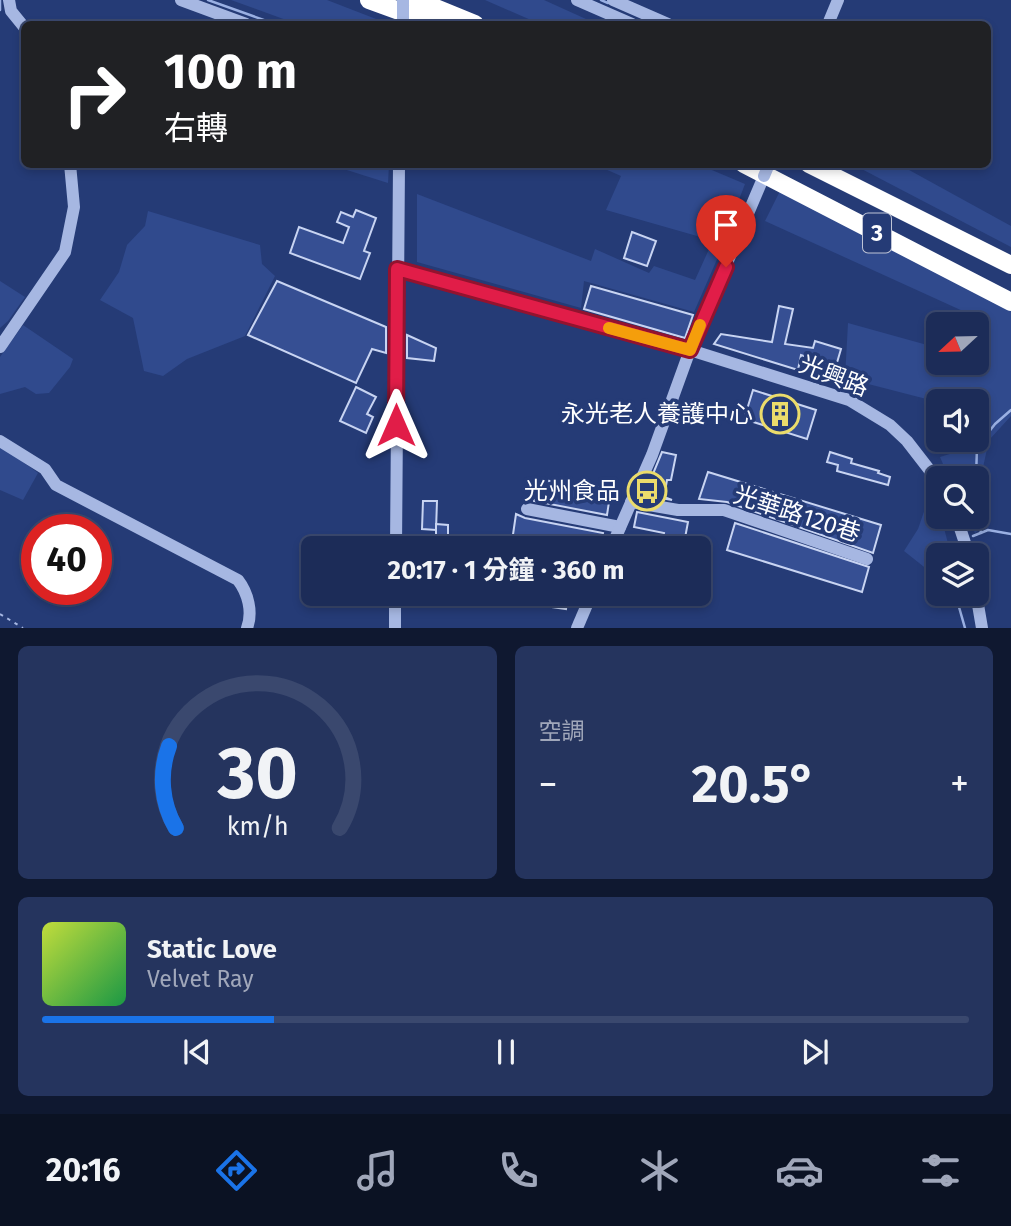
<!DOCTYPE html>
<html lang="zh-TW">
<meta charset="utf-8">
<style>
:root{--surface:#1c2c58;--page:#25345e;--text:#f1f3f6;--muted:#a0a7ba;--line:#3a486e;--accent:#1a73e8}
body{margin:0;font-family:"Fira Sans","Noto Sans TC",sans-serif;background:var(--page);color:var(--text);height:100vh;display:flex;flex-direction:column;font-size:26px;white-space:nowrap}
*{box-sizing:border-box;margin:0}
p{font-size:23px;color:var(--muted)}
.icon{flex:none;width:38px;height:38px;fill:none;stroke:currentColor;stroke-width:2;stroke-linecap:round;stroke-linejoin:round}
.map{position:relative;height:628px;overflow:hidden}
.sheet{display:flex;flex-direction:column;gap:18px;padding:18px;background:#0f1830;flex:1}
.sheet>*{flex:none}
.banner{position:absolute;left:21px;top:21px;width:970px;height:147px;border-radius:10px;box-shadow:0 4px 10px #0003,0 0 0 2px var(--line);background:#202124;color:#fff;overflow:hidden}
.needle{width:46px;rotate:248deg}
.tools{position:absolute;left:926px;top:312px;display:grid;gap:14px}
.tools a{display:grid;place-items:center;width:63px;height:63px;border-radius:10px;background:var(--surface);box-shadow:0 4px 10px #0003,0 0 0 2px var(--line);font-size:35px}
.speed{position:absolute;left:21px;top:514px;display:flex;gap:14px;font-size:35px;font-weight:700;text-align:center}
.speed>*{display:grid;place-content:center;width:91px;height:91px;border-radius:50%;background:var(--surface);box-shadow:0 4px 10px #0003,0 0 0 2px var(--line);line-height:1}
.speed .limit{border:10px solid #d22;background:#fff;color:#111}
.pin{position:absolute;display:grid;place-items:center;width:60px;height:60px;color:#fff;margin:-72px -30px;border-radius:50% 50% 50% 0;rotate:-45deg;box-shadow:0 0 7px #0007}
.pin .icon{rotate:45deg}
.me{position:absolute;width:77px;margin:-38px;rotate:0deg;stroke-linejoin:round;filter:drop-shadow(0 0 5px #0008)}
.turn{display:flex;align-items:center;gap:24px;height:147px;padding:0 28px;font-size:32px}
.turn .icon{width:91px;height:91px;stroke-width:2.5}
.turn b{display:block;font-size:49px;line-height:60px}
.big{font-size:52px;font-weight:700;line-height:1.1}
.sheet .card{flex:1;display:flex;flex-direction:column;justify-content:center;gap:10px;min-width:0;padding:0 24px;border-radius:10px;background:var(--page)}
.sheet .dial{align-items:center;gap:0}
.dial svg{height:182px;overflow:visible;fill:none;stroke:var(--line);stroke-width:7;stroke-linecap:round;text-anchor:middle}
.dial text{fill:var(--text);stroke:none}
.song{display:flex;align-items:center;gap:21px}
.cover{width:84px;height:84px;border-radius:10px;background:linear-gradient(135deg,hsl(70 70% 55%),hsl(140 70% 35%))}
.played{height:7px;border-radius:4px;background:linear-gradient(90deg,var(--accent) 25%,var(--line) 25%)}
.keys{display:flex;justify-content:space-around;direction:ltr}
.heat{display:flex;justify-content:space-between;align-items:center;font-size:38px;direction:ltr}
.sheet .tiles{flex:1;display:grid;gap:18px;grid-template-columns:1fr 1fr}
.card:last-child{grid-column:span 2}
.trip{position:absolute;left:301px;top:536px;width:410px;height:70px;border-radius:10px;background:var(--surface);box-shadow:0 4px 10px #0003,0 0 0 2px var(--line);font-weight:700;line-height:70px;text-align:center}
.tabs{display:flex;height:112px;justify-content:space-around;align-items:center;background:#0b1223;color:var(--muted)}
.tabs .icon{width:49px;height:49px}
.tabs .on{color:var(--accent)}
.tabs b{font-size:32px;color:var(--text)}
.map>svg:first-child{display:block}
.green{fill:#304a8d}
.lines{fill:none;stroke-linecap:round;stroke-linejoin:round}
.stream{stroke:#9ab0e3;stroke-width:2.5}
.building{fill:#364f93;stroke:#c8d4f2;stroke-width:2}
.path{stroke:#a6b7e2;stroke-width:2;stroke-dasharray:3.5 5;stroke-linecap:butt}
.minor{stroke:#a6b7e2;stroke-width:12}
.highway{stroke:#fff;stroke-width:18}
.minor-bridge{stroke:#a6b7e2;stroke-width:12}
.route-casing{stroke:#92132f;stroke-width:18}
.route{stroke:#e11d48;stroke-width:12}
.slow{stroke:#f59e0b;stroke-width:12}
.labels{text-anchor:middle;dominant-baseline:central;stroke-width:7;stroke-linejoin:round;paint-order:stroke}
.shield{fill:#253b76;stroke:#bec4d6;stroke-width:2}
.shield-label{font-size:23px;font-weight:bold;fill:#fff}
.street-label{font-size:24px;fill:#fff;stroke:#253b76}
.poi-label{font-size:24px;fill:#fff;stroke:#253b76;text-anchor:end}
</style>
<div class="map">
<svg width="1011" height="628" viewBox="0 0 1011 628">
<rect width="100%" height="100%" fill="#253b76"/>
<g class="green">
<path d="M231,0H327L389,24H297Z"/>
<path d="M485,0H544L597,24H540Z"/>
<path d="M331,165H389L388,183Z"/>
<path d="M596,165H700L745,184L727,231L697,236L606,210L621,176Z"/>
<path d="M854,165H900L1011,226V247Z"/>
<path d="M780,191L1011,310V416L989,440L982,472L986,525L975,533L967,516H976V478H949L940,457L972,447L973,439H976V401L938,402L845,378L848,323L938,348V362H976L977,347L987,322L765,221Z"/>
<path d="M417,194L591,261L595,249L649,273L654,266L695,280L710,247L722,248L694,312L584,281L581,308L417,262Z"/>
<path d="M148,211L260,245L262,264L275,276L245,336L187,359L163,376L144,371L133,318L100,300L119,272L127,245L145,226Z"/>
<path d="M0,281L25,297L8,321L0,328Z"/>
<path d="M23,325L73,359L70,367L49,393L36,394L25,387L0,394V357Z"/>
<path d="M0,445L38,473L23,500L0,490Z"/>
<path d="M929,497L944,528L951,555H938V578L904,551L918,529Z"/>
</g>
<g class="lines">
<g class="stream">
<path d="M208,0L275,24"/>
<path d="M601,0L608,3"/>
<path d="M0,10V0"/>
<path d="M976,478L977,447L995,424L1011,410"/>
<path d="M976,492L981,533"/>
<path d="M973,536L988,530L1011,534"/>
<path d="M955,593L965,628"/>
</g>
</g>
<g class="building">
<path d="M356,210L376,218L364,251L370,253L360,279L290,253L299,227L343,243L349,227L337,222L341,212L353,217Z"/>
<path d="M632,232L656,241L647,266L624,258Z"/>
<path d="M277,281L386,327V353L372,349L356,383L248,335Z"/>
<path d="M591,286L693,315L685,338L584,309Z"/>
<path d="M779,306L793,309L785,344L813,348L815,341L841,349L836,366L801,355L798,370L714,344L721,334L772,342Z"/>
<path d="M407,335L436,348L434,361L407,358Z"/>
<path d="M356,387L376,397L367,414L373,417L366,433L340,421Z"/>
<path d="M753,390L816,410L807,439L744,419Z"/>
<path d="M662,452L676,455L671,480H667L664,497L672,500L644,495L645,493H648L650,481Z"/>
<path d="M830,452L852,459L851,463L879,471L878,473L890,477L888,485L837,471L838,465L827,462Z"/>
<path d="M708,472L881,525L873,553L727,502L699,499Z"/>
<path d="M535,479L611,489L607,515L534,501V498L530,497Z"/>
<path d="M423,501H437L436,530L422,529Z"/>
<path d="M637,512L688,522L685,538L679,537L677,548H661L664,533L634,527Z"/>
<path d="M516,514L525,518L603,533L600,548L555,540L556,548H511Z"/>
<path d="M735,523L869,567L862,592L727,550Z"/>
<path d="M436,524L448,525V538L436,537Z"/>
<path d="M492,593H515L513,605L491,601Z"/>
<path d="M539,593L568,594L566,609L537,605Z"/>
</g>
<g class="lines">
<path class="path" d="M0,614L23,628"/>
<g class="minor">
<path d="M9,0L11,11L24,27"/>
<path d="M181,0L246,24"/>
<path d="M577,0L632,24"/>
<path d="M613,0L668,24"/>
<path d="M828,24L838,0"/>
<path d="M397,269L690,350L849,400L890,425L907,441L938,481"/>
<path d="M0,347L65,252L74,207L70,164"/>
<path d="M0,441L45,469L56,485L238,580C248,593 253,612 247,628"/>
<path d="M631,502L678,510H724L867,559"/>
<path d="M527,509L620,527"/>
<path d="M956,516L969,555"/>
<path d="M396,548L399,164"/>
<path d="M611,548L652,455L690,350L764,176"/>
<path d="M976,593L982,628"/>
<path d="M395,628V593"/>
<path d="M577,628L592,593"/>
</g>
<g class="highway">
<path d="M369,0L435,24"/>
<path d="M416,0L475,24"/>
<path d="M744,164L1011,302"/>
<path d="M809,164L1011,265"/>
</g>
<g class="minor-bridge">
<path d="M403,24V0"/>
<path d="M764,176L769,164"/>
</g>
</g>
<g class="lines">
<defs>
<path id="route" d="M396,425L397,269L690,350L726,267"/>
</defs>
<use href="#route" class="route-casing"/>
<use href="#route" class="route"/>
<path class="slow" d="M609,328L690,350L700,325"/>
</g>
<defs>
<symbol id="building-ring" viewBox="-11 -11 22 22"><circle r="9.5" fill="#253b76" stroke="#ebdc6b" stroke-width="1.5"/><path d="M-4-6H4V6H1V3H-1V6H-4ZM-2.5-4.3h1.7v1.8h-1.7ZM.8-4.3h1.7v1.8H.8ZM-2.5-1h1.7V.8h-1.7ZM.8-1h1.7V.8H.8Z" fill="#ebdc6b"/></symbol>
<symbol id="bus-ring" viewBox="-11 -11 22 22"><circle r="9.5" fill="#253b76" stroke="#ebdc6b" stroke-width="1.5"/><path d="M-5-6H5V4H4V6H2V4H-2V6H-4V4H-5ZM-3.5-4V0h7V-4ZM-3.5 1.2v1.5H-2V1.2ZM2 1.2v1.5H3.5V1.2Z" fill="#ebdc6b"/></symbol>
</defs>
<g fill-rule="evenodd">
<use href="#building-ring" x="758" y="392" width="44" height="44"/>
<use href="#bus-ring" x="625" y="469" width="44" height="44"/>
</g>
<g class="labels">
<rect class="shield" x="863" y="213.5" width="28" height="39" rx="5"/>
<g class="shield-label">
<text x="877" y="233">3</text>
</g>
<g class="street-label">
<text transform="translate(834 376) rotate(21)">光興路</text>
<text transform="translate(797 514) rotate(18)">光華路120巷</text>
</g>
<g class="poi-label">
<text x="753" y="414">永光老人養護中心</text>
<text x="620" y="491">光州食品</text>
</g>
</g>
</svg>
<div class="tools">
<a><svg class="needle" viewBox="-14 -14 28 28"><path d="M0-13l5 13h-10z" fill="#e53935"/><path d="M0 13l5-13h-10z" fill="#a0a7ba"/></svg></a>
<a><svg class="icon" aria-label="sound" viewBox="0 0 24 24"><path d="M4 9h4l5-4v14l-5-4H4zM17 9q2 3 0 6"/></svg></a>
<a><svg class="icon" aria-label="search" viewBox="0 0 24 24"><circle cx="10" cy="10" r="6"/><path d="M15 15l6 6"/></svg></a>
<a><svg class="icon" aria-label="layers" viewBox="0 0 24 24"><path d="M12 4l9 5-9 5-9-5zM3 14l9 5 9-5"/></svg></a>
</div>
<div class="speed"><div class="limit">40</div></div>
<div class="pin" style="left:726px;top:267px;background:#d93025"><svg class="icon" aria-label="arrive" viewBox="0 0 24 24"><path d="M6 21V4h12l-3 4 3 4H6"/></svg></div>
<svg class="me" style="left:396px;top:425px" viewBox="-20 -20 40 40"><path d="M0-17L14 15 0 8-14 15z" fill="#e11d48" stroke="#fff" stroke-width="4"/></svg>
<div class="trip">20:17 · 1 分鐘 · 360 m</div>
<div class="banner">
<div class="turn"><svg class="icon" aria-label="right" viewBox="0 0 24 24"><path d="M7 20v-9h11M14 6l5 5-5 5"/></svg><div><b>100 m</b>右轉</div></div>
</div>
</div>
<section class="sheet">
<div class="tiles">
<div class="card dial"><svg viewBox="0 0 100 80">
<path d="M14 69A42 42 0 1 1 86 69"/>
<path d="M14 69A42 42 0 0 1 11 33" stroke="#1a73e8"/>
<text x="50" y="56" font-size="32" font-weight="700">30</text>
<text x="50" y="72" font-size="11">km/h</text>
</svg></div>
<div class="card"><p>空調</p>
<div class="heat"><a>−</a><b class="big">20.5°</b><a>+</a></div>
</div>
<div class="card">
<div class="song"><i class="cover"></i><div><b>Static Love</b><p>Velvet Ray</p></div></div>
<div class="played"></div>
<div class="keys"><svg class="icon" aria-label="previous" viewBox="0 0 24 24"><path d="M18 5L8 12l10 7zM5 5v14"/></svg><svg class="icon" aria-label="pause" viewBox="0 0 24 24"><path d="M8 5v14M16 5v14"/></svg><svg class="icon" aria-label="next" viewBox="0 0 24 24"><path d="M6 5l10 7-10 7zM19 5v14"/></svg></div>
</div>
</div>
</section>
<nav class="tabs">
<b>20:16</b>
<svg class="icon on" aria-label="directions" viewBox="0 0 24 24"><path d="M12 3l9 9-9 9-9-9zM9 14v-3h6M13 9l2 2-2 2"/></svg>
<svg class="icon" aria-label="music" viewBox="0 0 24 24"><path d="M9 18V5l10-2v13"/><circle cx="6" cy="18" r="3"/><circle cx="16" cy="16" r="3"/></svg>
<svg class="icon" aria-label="phone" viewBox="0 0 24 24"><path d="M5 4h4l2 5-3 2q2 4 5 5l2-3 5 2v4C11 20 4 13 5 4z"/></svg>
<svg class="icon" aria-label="climate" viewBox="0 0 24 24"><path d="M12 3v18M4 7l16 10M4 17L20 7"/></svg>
<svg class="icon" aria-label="car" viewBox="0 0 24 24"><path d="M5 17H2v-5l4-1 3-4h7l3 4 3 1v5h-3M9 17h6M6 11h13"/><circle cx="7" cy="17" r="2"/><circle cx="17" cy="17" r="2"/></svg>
<svg class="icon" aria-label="filters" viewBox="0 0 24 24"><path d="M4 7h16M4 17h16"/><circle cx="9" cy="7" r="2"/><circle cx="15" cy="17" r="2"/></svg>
</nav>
